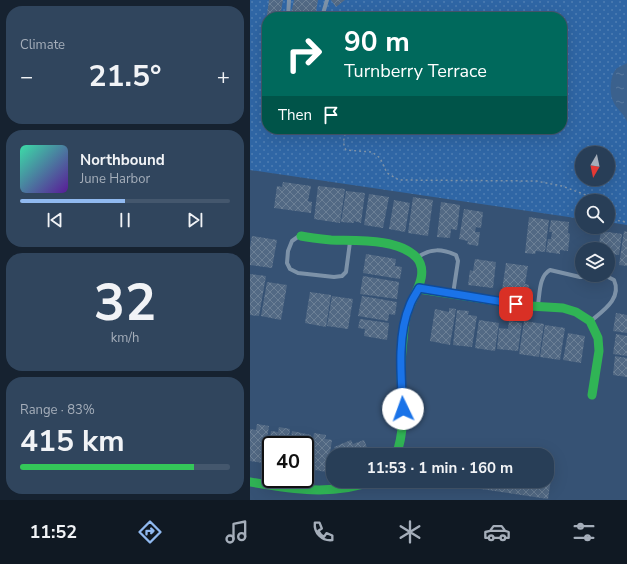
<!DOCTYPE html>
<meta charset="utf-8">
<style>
:root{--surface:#283e57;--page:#30455d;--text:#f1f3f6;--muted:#a5aeba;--line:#44576d;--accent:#90b9f0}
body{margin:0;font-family:"Nunito Sans",sans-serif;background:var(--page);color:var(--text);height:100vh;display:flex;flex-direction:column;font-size:15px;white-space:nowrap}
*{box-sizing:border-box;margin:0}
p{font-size:13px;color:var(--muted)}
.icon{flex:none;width:22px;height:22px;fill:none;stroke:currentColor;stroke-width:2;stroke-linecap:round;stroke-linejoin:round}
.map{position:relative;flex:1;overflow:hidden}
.side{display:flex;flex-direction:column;gap:6px;padding:6px;background:#162230;width:250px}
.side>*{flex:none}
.banner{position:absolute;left:12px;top:12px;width:305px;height:122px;border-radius:16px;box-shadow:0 4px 16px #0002,0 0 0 1px var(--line);background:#00695c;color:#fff;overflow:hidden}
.needle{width:26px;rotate:189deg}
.tools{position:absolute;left:325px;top:146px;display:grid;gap:8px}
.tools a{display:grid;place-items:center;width:40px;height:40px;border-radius:50%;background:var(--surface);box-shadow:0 4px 16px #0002,0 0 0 1px var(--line);font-size:20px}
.speed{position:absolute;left:12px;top:436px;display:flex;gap:8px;font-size:20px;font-weight:700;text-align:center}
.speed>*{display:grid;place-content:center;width:52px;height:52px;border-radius:50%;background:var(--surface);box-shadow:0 4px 16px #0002,0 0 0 1px var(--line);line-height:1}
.speed .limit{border:2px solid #111;border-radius:6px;background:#fff;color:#111}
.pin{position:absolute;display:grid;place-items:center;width:34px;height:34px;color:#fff;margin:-17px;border-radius:8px;box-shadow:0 2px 6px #0006}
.me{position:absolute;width:44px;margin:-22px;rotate:357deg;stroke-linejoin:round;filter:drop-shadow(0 0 3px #0008)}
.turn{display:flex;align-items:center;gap:14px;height:84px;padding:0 16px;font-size:18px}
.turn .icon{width:52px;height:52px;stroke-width:2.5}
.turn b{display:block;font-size:28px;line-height:34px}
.then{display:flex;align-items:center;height:38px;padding:0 16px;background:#0003;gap:8px;font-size:15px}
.big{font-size:30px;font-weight:700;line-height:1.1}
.side .tile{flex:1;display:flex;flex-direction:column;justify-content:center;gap:6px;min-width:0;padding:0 14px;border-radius:16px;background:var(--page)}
.side .dial{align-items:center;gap:0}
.dial b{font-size:52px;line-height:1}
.song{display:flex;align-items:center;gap:12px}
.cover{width:48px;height:48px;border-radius:6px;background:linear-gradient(135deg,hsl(160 70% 55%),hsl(270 70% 35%))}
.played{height:4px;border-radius:2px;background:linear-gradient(90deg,var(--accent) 50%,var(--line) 50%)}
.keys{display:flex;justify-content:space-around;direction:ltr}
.heat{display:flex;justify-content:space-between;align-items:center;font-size:22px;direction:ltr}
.charge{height:6px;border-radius:3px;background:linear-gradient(90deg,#34c759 83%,var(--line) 0)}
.trip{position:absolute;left:76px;top:448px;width:228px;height:40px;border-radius:16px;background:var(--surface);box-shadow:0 4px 16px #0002,0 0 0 1px var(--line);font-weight:700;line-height:40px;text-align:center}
.tabs{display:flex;height:64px;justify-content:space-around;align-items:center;background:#101923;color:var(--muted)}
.tabs .icon{width:28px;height:28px}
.tabs .on{color:var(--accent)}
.tabs b{font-size:18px;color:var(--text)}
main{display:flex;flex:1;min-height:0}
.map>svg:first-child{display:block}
.grass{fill:url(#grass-dots);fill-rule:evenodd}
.water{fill:url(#water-ripples)}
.building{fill:url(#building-cross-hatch)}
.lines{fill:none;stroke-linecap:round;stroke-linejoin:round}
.path{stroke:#7d92a8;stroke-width:1.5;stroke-dasharray:2 3;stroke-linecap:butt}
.lane{stroke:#7d92a8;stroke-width:4}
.fast{stroke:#30b455;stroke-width:9}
.route-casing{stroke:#114b97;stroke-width:10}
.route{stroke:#1a73e8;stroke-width:7}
</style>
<main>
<section class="side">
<div class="tile"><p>Climate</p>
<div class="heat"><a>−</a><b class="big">21.5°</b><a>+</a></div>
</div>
<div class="tile">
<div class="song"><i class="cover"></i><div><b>Northbound</b><p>June Harbor</p></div></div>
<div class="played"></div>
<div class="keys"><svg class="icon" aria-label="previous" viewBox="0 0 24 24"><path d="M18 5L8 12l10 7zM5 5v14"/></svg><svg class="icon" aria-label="pause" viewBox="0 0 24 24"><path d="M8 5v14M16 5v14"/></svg><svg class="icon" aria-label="next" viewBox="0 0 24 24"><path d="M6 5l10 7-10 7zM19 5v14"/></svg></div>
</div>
<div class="tile dial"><b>32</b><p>km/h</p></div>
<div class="tile"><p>Range · 83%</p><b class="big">415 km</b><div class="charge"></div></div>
</section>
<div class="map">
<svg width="377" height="500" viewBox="0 0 377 500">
<defs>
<pattern id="grass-dots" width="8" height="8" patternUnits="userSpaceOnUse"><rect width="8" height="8" fill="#2f66a5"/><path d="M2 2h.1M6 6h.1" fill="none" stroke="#4e7db2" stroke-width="1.8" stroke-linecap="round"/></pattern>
<pattern id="water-ripples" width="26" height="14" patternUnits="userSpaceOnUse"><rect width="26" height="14" fill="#3b618d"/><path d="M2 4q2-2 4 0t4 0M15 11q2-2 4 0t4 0" fill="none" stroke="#58799e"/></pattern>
<pattern id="building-cross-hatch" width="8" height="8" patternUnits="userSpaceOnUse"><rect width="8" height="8" fill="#526984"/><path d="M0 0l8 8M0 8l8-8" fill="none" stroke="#6c8096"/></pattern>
</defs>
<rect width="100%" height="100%" fill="#365274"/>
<path class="grass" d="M0,0H377V225L358,222V201H332V219L0,170ZM17,17H312V129H17ZM332,153H358V179H332Z"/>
<path class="water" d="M377,63V122C374,113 366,109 363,101C359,93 360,76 366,69C368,67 374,65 377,63Z"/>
<g class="building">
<path d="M19,0H33L30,17L17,15Z"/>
<path d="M44,0H68L65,17L41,14Z"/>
<path d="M81,0H95L86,7Z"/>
<path d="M33,182L61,186L58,201L62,202L61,213L24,208L27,186L32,187Z"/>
<path d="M68,186L95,189L90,223L64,219Z"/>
<path d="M96,191L115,193L111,223L104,221V223L91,222Z"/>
<path d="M119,194L139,197L133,228L114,225Z"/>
<path d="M163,197L183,200L178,236L158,233Z"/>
<path d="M144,200L160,203L155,232L139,229Z"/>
<path d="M191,202L210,205L207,230L201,229L200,238L187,237Z"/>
<path d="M214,209L233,212L231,228L226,227L225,232H230L228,246L217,244L218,241L209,239Z"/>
<path d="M279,217L299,220L295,252L286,251L285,254L275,253Z"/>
<path d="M301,220L319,222L318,233L320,234L318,251L310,250V254L296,252L298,239H301L302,232H299Z"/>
<path d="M351,231L372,234L369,255L361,254L360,261H358V249H348Z"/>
<path d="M374,231L377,232V266L369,265Z"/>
<path d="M2,236L27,240L22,268L0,265V247Z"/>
<path d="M116,254L146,259L145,266L152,267L150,279L113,273Z"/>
<path d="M225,259L246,262L243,288L218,285L220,270L223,271Z"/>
<path d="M256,263L278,266L275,284L279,285L277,294L252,290Z"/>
<path d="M0,274L16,276L9,316L0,315Z"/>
<path d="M113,276L149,282L147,299L110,294Z"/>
<path d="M17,282L37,285L31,320L11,316Z"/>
<path d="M60,292L81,295L76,327L55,323Z"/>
<path d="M82,296L103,299L98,329L77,326Z"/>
<path d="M112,296L147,302L145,315L139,314L138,321L108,316Z"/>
<path d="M199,308L206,309L200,345L180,341L185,309L199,312Z"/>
<path d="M207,310L219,311L218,315L227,316L222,347L203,345Z"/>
<path d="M366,313L377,315V333L363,331Z"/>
<path d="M110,319L139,323L137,340L114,336L115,329L108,328Z"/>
<path d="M229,320L249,323L245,351L225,348Z"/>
<path d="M259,321L272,323L268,351L247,349L249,328L258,329Z"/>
<path d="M274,321L294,324L289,357L269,354Z"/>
<path d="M295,325L315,328L310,360L290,357Z"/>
<path d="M318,333L335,336L331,363L313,360Z"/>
<path d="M366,334L377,336V356L363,354Z"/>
<path d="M365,356L377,358V377L363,375Z"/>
<path d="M7,424L19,426L13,463L0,461V429L6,430Z"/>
<path d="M29,427L40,429L38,445H21V464L16,463L21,431L28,432Z"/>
<path d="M42,431L61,435L56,469L55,445H40Z"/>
<path d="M64,433L76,435L75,439L82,440L77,472L58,469Z"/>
<path d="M101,440L103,444L114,440L120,455H88L84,447Z"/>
<path d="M297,471L302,472L298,499L224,488L225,481H297Z"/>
</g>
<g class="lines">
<g class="path">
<path d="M97,129C94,135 92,144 96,150L122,152L130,158L137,173L149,180L286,181L312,186L336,195L341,201"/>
<path d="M358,219L377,222"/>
</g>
<g class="lane">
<path d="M38,17L39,0"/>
<path d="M72,17L77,0"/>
<path d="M49,236L42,241L38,251L37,263L40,269L48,273L84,277L92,276L96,272L100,242"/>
<path d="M168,257C181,248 192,249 206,255L208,261L203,294"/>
<path d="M288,304C290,293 289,276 300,270L330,277H358L364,280C372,298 354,310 342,320"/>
</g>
<g class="fast">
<path d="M51,236C61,238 71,239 81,240C106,241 147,238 166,257C180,272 165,293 159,308C156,314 155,321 154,329C153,342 151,355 151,368C151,398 157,426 146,455"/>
<path d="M169,289L280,306L313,308L326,312L340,321L348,338L349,351L342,395"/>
<path d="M0,482C41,489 83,496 122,481"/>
</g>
</g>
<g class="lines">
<defs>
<path id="route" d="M153,409C151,377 147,334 160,305C162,299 166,294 169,288L266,304"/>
</defs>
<use href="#route" class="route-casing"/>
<use href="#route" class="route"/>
</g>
</svg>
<div class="tools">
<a><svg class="needle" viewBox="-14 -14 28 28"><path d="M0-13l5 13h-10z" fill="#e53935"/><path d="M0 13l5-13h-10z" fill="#a5aeba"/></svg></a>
<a><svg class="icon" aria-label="search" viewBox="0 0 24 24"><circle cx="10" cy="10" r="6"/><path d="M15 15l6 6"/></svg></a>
<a><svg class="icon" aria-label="layers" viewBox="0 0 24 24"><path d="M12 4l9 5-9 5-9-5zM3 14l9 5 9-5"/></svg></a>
</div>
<div class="speed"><div class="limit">40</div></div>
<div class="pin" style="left:266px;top:304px;background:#d93025"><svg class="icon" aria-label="arrive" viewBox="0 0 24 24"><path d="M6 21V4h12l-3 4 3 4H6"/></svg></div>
<svg class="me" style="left:153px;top:409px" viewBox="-20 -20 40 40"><circle r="19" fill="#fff"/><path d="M0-13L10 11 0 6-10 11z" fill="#1a73e8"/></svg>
<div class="trip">11:53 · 1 min · 160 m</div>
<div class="banner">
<div class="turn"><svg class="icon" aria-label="right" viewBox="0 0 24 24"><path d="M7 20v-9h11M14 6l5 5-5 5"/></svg><div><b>90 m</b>Turnberry Terrace</div></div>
<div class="then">Then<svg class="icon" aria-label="arrive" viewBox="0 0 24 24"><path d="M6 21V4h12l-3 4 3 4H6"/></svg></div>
</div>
</div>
</main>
<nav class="tabs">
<b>11:52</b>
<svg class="icon on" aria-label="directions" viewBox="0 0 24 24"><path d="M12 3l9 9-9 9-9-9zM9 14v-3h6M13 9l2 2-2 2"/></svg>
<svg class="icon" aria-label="music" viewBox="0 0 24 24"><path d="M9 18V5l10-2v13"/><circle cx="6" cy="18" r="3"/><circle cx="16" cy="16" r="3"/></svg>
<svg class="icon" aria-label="phone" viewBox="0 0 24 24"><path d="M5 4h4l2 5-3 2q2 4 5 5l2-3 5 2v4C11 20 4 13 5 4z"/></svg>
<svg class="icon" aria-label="climate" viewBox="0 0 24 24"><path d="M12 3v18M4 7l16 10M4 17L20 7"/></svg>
<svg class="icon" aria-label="car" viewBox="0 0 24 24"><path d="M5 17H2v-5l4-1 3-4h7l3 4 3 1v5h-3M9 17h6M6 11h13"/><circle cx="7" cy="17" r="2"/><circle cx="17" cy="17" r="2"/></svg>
<svg class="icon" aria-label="filters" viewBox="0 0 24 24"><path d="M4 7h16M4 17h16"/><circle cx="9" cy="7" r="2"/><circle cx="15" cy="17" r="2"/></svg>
</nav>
